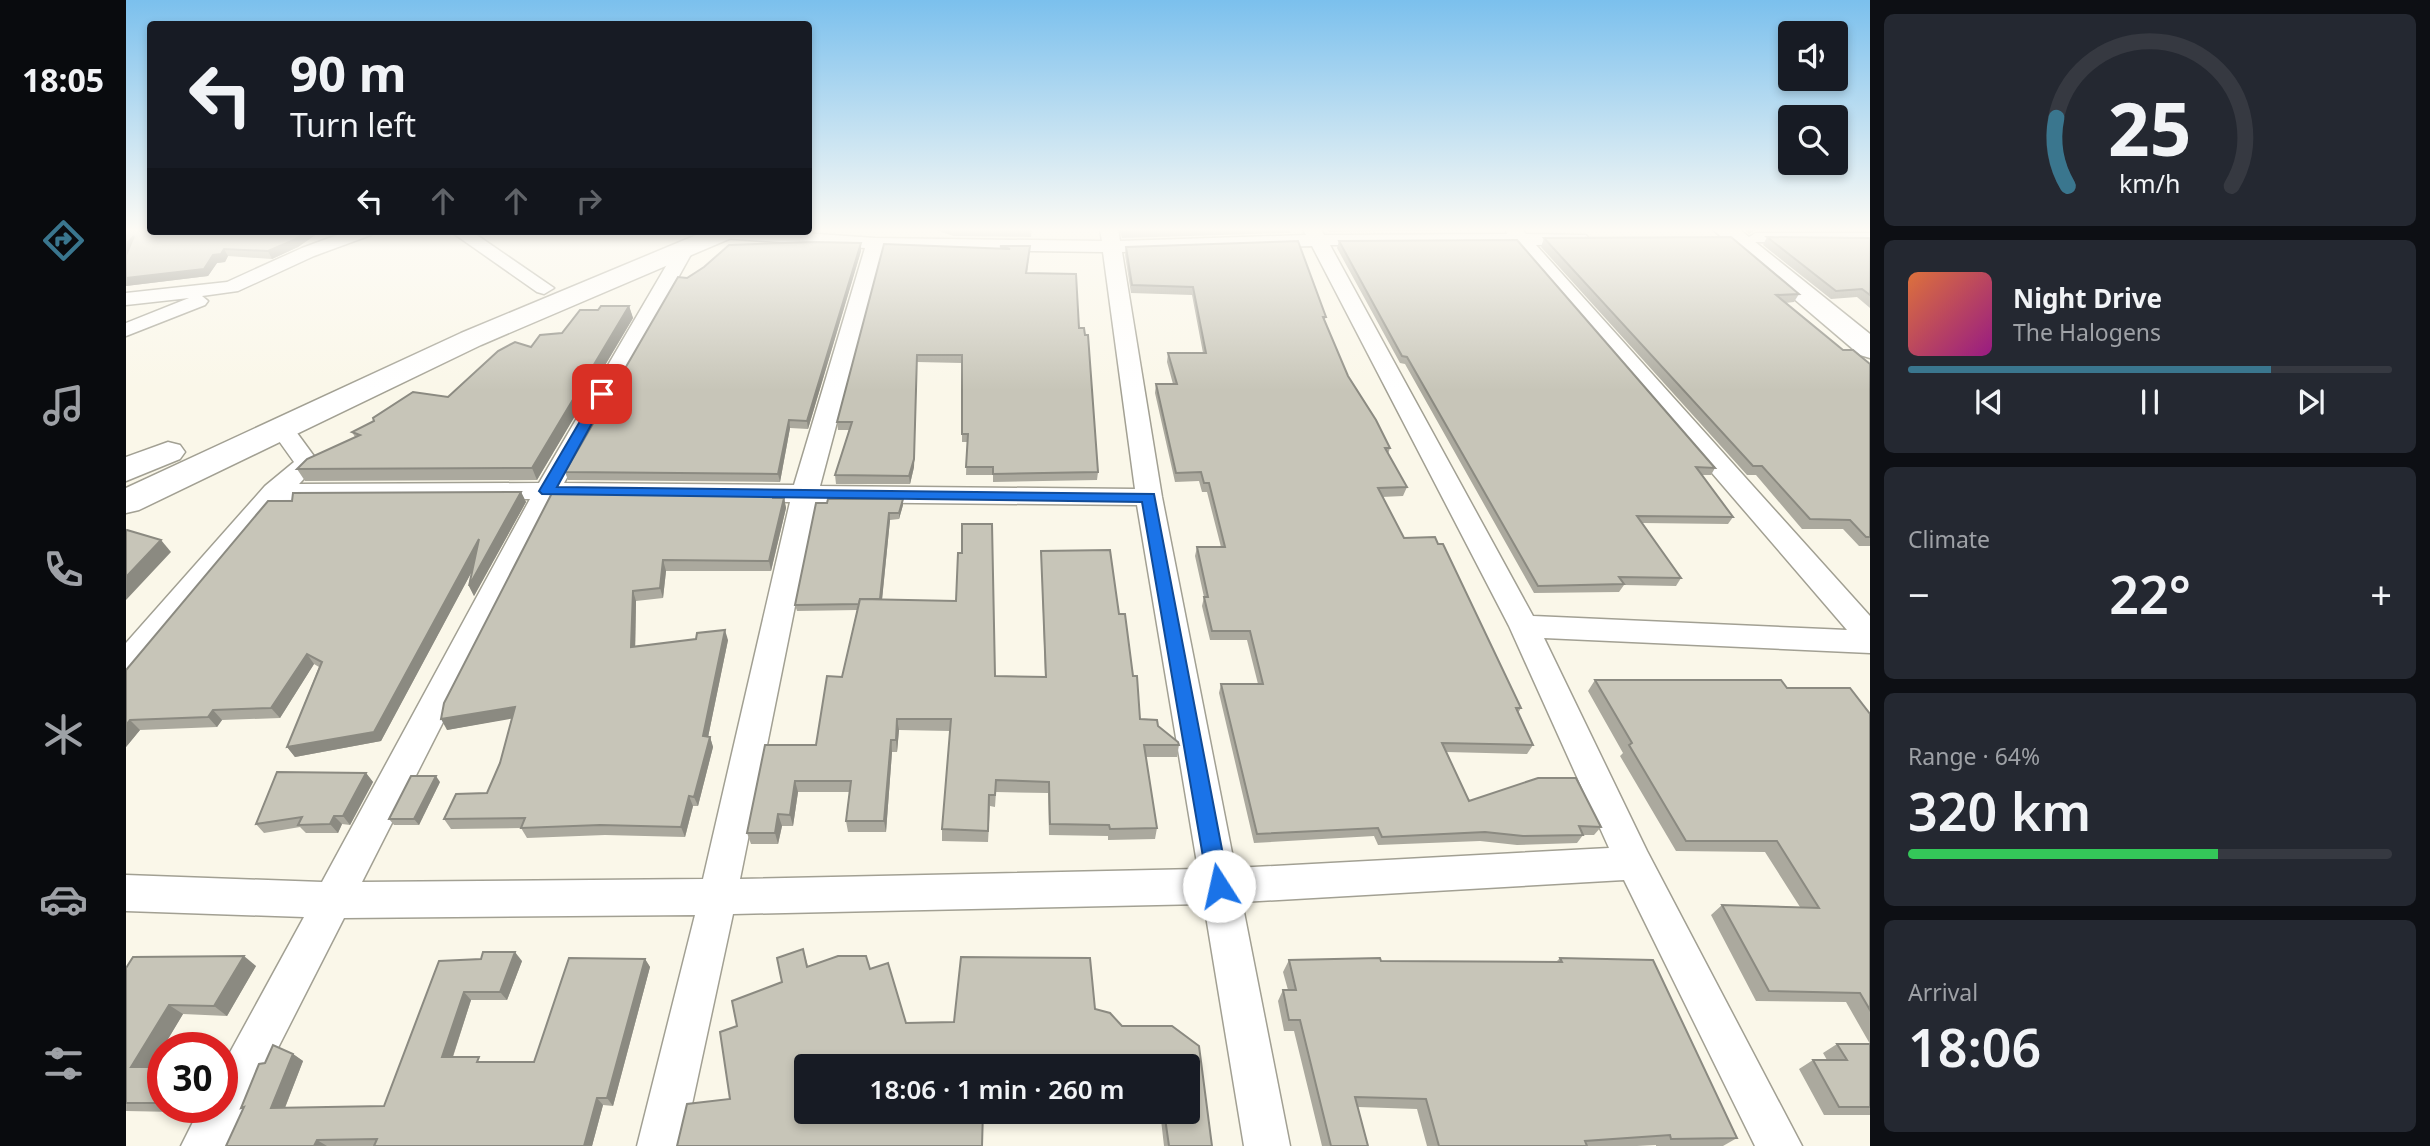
<!DOCTYPE html>
<meta charset="utf-8">
<style>
:root{--surface:#171b24;--page:#242831;--text:#f1f3f6;--muted:#9ea1a6;--line:#363941;--accent:#3a768e}
body{margin:0;font-family:"Noto Sans",sans-serif;background:var(--page);color:var(--text);height:100vh;display:flex;flex-direction:column;font-size:26px;white-space:nowrap}
*{box-sizing:border-box;margin:0}
p{font-size:23px;color:var(--muted)}
.icon{flex:none;width:38px;height:38px;fill:none;stroke:currentColor;stroke-width:2;stroke-linecap:round;stroke-linejoin:round}
.map{position:relative;flex:1;overflow:hidden}
.details{display:flex;flex-direction:column;gap:14px;padding:14px;background:#0d0f14;width:560px}
.details>*{flex:none}
.guide{position:absolute;left:21px;top:21px;width:665px;height:214px;border-radius:7px;box-shadow:0 4px 10px #0003;background:#171b24;color:var(--text);overflow:hidden}
.tools{position:absolute;left:1652px;top:21px;display:grid;gap:14px}
.tools a{display:grid;place-items:center;width:70px;height:70px;border-radius:7px;background:var(--surface);box-shadow:0 4px 10px #0003;font-size:35px}
.speed{position:absolute;left:21px;top:1032px;display:flex;gap:14px;font-size:35px;font-weight:700;text-align:center}
.speed>*{display:grid;place-content:center;width:91px;height:91px;border-radius:50%;background:var(--surface);box-shadow:0 4px 10px #0003;line-height:1}
.speed .limit{border:10px solid #d22;background:#fff;color:#111}
.pin{position:absolute;display:grid;place-items:center;width:60px;height:60px;color:#fff;margin:-30px;border-radius:14px;box-shadow:0 4px 10px #0006}
.me{position:absolute;width:77px;margin:-38px;rotate:350deg;stroke-linejoin:round;filter:drop-shadow(0 0 5px #0008)}
.turn{display:flex;align-items:center;gap:24px;height:147px;padding:0 28px;font-size:32px}
.turn .icon{width:91px;height:91px;stroke-width:2.5}
.turn b{display:block;font-size:49px;line-height:60px}
.lanes{display:flex;align-items:center;height:66px;padding:0 28px;background:#0003;justify-content:center;gap:35px;direction:ltr}
.lanes .off{opacity:.35}
.big{font-size:52px;font-weight:600;line-height:1.1}
.details .widget{flex:1;display:flex;flex-direction:column;justify-content:center;gap:10px;min-width:0;padding:0 24px;border-radius:10px;background:var(--page)}
.details .dial{align-items:center;gap:0}
.dial svg{height:182px;overflow:visible;fill:none;stroke:var(--line);stroke-width:7;stroke-linecap:round;text-anchor:middle}
.dial text{fill:var(--text);stroke:none}
.song{display:flex;align-items:center;gap:21px}
.cover{width:84px;height:84px;border-radius:10px;background:linear-gradient(135deg,hsl(20 70% 55%),hsl(310 70% 35%))}
.played{height:7px;border-radius:4px;background:linear-gradient(90deg,var(--accent) 75%,var(--line) 75%)}
.keys{display:flex;justify-content:space-around;direction:ltr}
.heat{display:flex;justify-content:space-between;align-items:center;font-size:38px;direction:ltr}
.charge{height:10px;border-radius:5px;background:linear-gradient(90deg,#34c759 64%,var(--line) 0)}
.trip{position:absolute;left:668px;top:1054px;width:406px;height:70px;border-radius:7px;background:var(--surface);box-shadow:0 4px 10px #0003;font-weight:600;line-height:70px;text-align:center}
main{display:flex;flex:1;min-height:0}
.dock{display:flex;flex-direction:column;width:126px;justify-content:space-around;align-items:center;background:#090b0e;color:var(--muted)}
.dock .icon{width:49px;height:49px}
.dock .on{color:var(--accent)}
.dock b{font-size:32px;color:var(--text)}
.map>svg:first-child{display:block}
.lines{fill:none;stroke-linecap:round;stroke-linejoin:round}
.street-casing{stroke:#a2a093;stroke-width:3}
.secondary-casing{stroke:#a2a093;stroke-width:3}
.highway-casing{stroke:#a2a093;stroke-width:3}
.street{fill:#fff;fill-rule:evenodd}
.secondary{fill:#fff;fill-rule:evenodd}
.highway{fill:#fff;fill-rule:evenodd}
.wall{fill:#aba99e}
.shaded-wall{fill:#8b8a81}
.building{fill:#c7c5b8;stroke:#8b8a81;stroke-width:2}
.route{fill:#1a73e8;stroke:#114b97;stroke-width:2}
</style>
<main>
<nav class="dock">
<b>18:05</b>
<svg class="icon on" aria-label="directions" viewBox="0 0 24 24"><path d="M12 3l9 9-9 9-9-9zM9 14v-3h6M13 9l2 2-2 2"/></svg>
<svg class="icon" aria-label="music" viewBox="0 0 24 24"><path d="M9 18V5l10-2v13"/><circle cx="6" cy="18" r="3"/><circle cx="16" cy="16" r="3"/></svg>
<svg class="icon" aria-label="phone" viewBox="0 0 24 24"><path d="M5 4h4l2 5-3 2q2 4 5 5l2-3 5 2v4C11 20 4 13 5 4z"/></svg>
<svg class="icon" aria-label="climate" viewBox="0 0 24 24"><path d="M12 3v18M4 7l16 10M4 17L20 7"/></svg>
<svg class="icon" aria-label="car" viewBox="0 0 24 24"><path d="M5 17H2v-5l4-1 3-4h7l3 4 3 1v5h-3M9 17h6M6 11h13"/><circle cx="7" cy="17" r="2"/><circle cx="17" cy="17" r="2"/></svg>
<svg class="icon" aria-label="filters" viewBox="0 0 24 24"><path d="M4 7h16M4 17h16"/><circle cx="9" cy="7" r="2"/><circle cx="15" cy="17" r="2"/></svg>
</nav>
<div class="map">
<svg width="1744" height="1146" viewBox="0 0 1744 1146">
<rect width="100%" height="100%" fill="#faf7e9"/>
<g class="lines">
<defs>
<g id="street">
<path d="M974,229H992L994,241L1180,235L1177,229H1195L1198,235L1381,234L1380,229H1396L1400,234L1460,235L1463,239L1454,244L1410,245L1744,616V653L1418,638L1521,851L1676,1146H1629L1498,880L1116,902L1164,1146H1118L1078,904L607,914L557,1146H511L569,915L218,918L102,1146H55L74,1108H96V1067L178,917L0,911V875L196,882L404,499L155,500L11,671L0,675V643L139,486L168,462L143,427L147,422H163L193,463L173,484L413,483L550,249L559,244L568,249L438,483L668,485L739,248L596,238L590,237L588,231H648L749,238L976,241ZM1204,245H1390L1721,630L1407,616ZM1186,246L1383,626L1483,848L1109,868L1036,497L996,252ZM757,249L977,252L1009,489L694,486ZM430,499L664,502L577,879L236,882ZM690,502L1011,505L1072,869L614,879Z"/>
<path d="M222,231H248L245,235L188,256L112,291L76,296L82,301L79,305L0,336V323L63,298L0,305V293L101,282L176,248Z"/>
<path d="M324,231H345L428,288L418,294L411,292Z"/>
<path d="M1630,233H1744V243L1624,242L1621,238Z"/>
</g>
<path id="secondary" d="M1586,229H1613L1744,334V358L1734,355Z"/>
<g id="highway">
<path d="M580,231H613L610,236L355,345L13,510L0,513V488L335,333Z"/>
<path d="M42,442L54,445L59,452L54,459L0,481V457Z"/>
</g>
</defs>
<use href="#street" class="street-casing"/>
<use href="#secondary" class="secondary-casing"/>
<use href="#highway" class="highway-casing"/>
<use href="#street" class="street"/>
<use href="#secondary" class="secondary"/>
<use href="#highway" class="highway"/>
</g>
<g class="wall">
<path d="M0,229L24,231H195L172,247L146,259L102,256L99,262L91,263L82,276L0,286Z"/>
<path d="M807,229H906L905,237L827,236Z"/>
<path d="M993,229H1165L1164,233L996,238Z"/>
<path d="M1202,229H1378V230L1203,232Z"/>
<path d="M1400,229H1585L1584,230H1401Z"/>
<path d="M1617,229H1744V230H1630L1623,234Z"/>
<path d="M1641,237L1744,238V308L1731,297L1705,299L1637,245Z"/>
<path d="M1418,238L1673,294L1668,302L1659,303L1717,350L1744,364V546H1733L1717,529H1676L1630,475H1621L1415,247Z"/>
<path d="M1213,241L1589,468L1585,475H1575L1607,517L1602,524L1516,523L1555,578L1550,586L1498,585L1493,592L1408,593L1279,364L1274,363L1211,248Z"/>
<path d="M735,243V251L682,429L664,428L654,482L442,480L439,472L561,278Z"/>
<path d="M874,246L903,254L901,273L953,328L972,472L971,480L867,482V475H840L841,442H836V363L791,362L788,467L784,484H710L709,475L723,430H712L711,422L874,249Z"/>
<path d="M1000,247L1200,317L1198,321L1222,376L1264,448L1262,454L1281,487L1277,496L1256,497L1278,538L1395,708L1392,713L1407,745L1401,754L1320,752L1343,801L1475,827L1468,835H1457L1451,843L1391,845L1354,841L1252,845L1248,836L1128,843L1093,693L1095,684H1132L1121,640H1084L1076,606L1078,597L1069,556L1071,547H1095L1081,492H1076L1073,481L1049,482L1029,393L1030,384H1047L1041,362L1042,353H1077L1066,295L1005,293L999,255Z"/>
<path d="M503,306L507,318L411,480L179,481L171,469L229,437L226,432L322,397L405,347L436,333L472,310Z"/>
<path d="M427,491L658,498L660,508L645,571H540L537,598L510,601L509,647L602,640L582,737H584L587,747L572,806H567L559,837L479,835L401,838L395,828L325,829L318,819L361,793L374,763L386,718L321,730Z"/>
<path d="M395,492L400,502L348,596L343,586L346,571L255,741L169,757L161,747L193,667L188,664L154,718L96,720L91,727L14,730L0,747V670Z"/>
<path d="M690,503L777,505L773,519L764,520L756,599L869,676L919,677L915,551L993,614L1007,676L1014,719L1032,726L1053,745L1051,757H1020L1031,828L1029,839L982,840V836L923,835L922,793L870,792L869,807L864,806L862,842L816,841V829L824,731L773,730L771,752H766L760,832H722L720,821L724,792H672L667,826H656L652,844H625L621,833L690,745L716,677L731,610L671,611L669,605Z"/>
<path d="M1469,680L1661,688L1744,714V1044L1720,1002L1630,1001L1585,915L1596,905L1674,907L1639,852L1550,851L1494,756L1497,753L1462,691Z"/>
<path d="M240,773L247,782L224,825L216,824L212,833H180L174,827L138,833L130,824Z"/>
<path d="M314,782L293,825H268L263,819Z"/>
<path d="M677,949L682,966L712,956H740L744,969L762,963L780,1023L828,1022L835,957L964,958L969,1009L984,1013L996,1026H1046L1073,1046L1086,1146H1038L1034,1111H1062V1066H681V1111H857L856,1146H551L561,1104L604,1099L594,1032L611,1026L606,1001L656,982L651,958Z"/>
<path d="M1434,958L1611,1138L1597,1146H1530V1145L1511,1146H1301L1291,1109L1232,1107L1242,1146H1196L1168,1031H1158L1152,1001L1157,990H1162L1157,972L1163,960L1430,962Z"/>
<path d="M519,959L524,967L487,1106L477,1105L466,1146H100L117,1109L115,1108L139,1063L167,1054L177,1061L159,1108L258,1106L313,961H396L381,1000H345L327,1057L357,1062H408Z"/>
<path d="M130,966L101,1016L57,1014L25,1067H37V1108H52L50,1112L0,1111V968Z"/>
<path d="M1711,1044H1744V1115H1698L1673,1069L1687,1060H1701L1697,1053Z"/>
</g>
<g class="shaded-wall">
<path d="M181,231H195L172,247L146,259L142,251Z"/>
<path d="M8,236L0,257V244Z"/>
<path d="M735,243V251L682,429L681,421Z"/>
<path d="M98,249L102,256L99,262L91,263L82,276L0,286V278Z"/>
<path d="M503,306L507,318L411,480L406,468Z"/>
<path d="M791,355L788,467L784,484L783,476Z"/>
<path d="M663,420L664,428L654,482L652,474Z"/>
<path d="M395,492L400,502L348,596L343,586Z"/>
<path d="M658,498L660,508L645,571L643,561Z"/>
<path d="M777,499V505L773,519V513Z"/>
<path d="M763,513L764,520L755,610L754,603Z"/>
<path d="M353,539L358,549L255,741L169,757L161,747Z"/>
<path d="M35,540L45,552L0,600V577Z"/>
<path d="M537,560L540,571L537,598L534,588Z"/>
<path d="M507,591L510,601L509,657L505,647Z"/>
<path d="M599,630L602,640L580,747L577,736Z"/>
<path d="M181,654L188,664L154,718L145,708Z"/>
<path d="M389,707L395,717L321,730L315,719Z"/>
<path d="M87,710L96,720L91,727L82,717Z"/>
<path d="M771,719L773,730L771,752L770,740Z"/>
<path d="M4,720L14,730L0,747V725Z"/>
<path d="M584,737L587,747L572,806L568,797Z"/>
<path d="M765,740L766,752L760,832L758,821Z"/>
<path d="M240,773L247,782L224,825L217,816Z"/>
<path d="M310,776L314,782L293,825L288,819Z"/>
<path d="M669,781L672,792L667,826L664,815Z"/>
<path d="M563,796L567,806L559,837L555,827Z"/>
<path d="M652,814L656,826L652,844L649,833Z"/>
<path d="M208,816L216,824L212,833L204,824Z"/>
<path d="M389,952L396,961L381,1000L374,992Z"/>
<path d="M118,956L130,966L101,1016L88,1006Z"/>
<path d="M519,959L524,967L487,1106L481,1098Z"/>
<path d="M338,992L345,1000L324,1065L316,1057Z"/>
<path d="M43,1005L57,1014L20,1076L5,1067Z"/>
<path d="M167,1054L177,1061L156,1115L145,1108Z"/>
<path d="M471,1098L477,1105L466,1146H458Z"/>
<path d="M43,1108H52L50,1112Z"/>
<path d="M191,1140L201,1146H188Z"/>
</g>
<g class="building">
<path d="M0,229H24V231H181L168,240L142,251L98,249L95,254L87,255L78,269L0,278V255L8,236L0,244Z"/>
<path d="M996,229H1091L997,232Z"/>
<path d="M1605,237L1673,294L1650,295L1717,350H1727L1744,364V537H1740L1724,520L1684,519L1636,466H1627L1418,238Z"/>
<path d="M1641,237L1744,238V295L1736,289L1710,291Z"/>
<path d="M1391,240L1589,468L1570,467L1607,517L1511,516L1555,578L1493,577L1498,584L1412,586L1281,357L1276,356L1213,241Z"/>
<path d="M1172,241L1200,317H1197L1222,376L1250,420L1264,448H1259L1281,487L1252,488L1278,538L1309,537L1312,544H1317L1395,708H1390L1407,745L1316,743L1343,801L1412,778H1450L1475,827L1453,826L1457,835L1397,836L1359,832L1256,837L1252,828L1131,834L1095,684H1137L1124,631H1086L1078,597H1082L1071,547H1099L1083,483H1078L1075,472L1050,473L1030,384H1051L1042,353H1080L1067,287L1006,285L1000,247Z"/>
<path d="M690,242L735,243L681,421L663,420L652,474L439,472L552,277L561,278L578,267L603,245Z"/>
<path d="M758,244L884,249L874,246H904L900,273L950,274L953,328H958L959,335H962L972,472L867,474V467H840L842,434H836V355H791L788,459L783,476L709,475L726,422H711Z"/>
<path d="M475,306H503L406,468L171,469L181,459L234,435L226,432L248,421L247,418L287,392L322,397L372,351L389,342L405,347L414,335L436,333L454,310H472Z"/>
<path d="M427,491L647,494V498H658L643,561L537,560L534,588L507,591L505,647L570,639L571,633L599,630L577,736L584,737L568,797L563,796L555,827L474,825L395,828L399,818L318,819L330,794L361,793L374,763L389,707L315,719L318,703Z"/>
<path d="M395,492L343,586L353,539L248,732L161,747L196,662L181,654L145,708L87,710L82,717L4,720L0,725V670L142,501H166L167,493Z"/>
<path d="M702,499H777L773,513H763L754,599H734L733,604L669,605L690,503H701Z"/>
<path d="M836,524H866L869,676L920,677L915,551L984,550L993,614H999L1007,676H1011L1014,719L1031,720L1032,726L1052,742L1053,745H1018L1031,828L984,829L983,825L924,824L923,782L870,780L869,795H863L862,831L816,829L825,719H771L770,740H765L758,821H720L725,781H669L664,815L652,814L649,833H621L639,745H690L701,676L716,677L734,599L830,601L832,553H836Z"/>
<path d="M1,530L35,540L0,577V531Z"/>
<path d="M1469,680H1655L1661,688H1724L1744,714V1010L1734,993L1643,991L1596,905L1693,908L1651,841H1560L1503,745L1506,743Z"/>
<path d="M151,772L240,773L217,816H208L204,824L172,825L176,817L130,824Z"/>
<path d="M285,776H310L288,819H263Z"/>
<path d="M677,949L681,967L712,956H740L744,969L762,963L780,1023L828,1022L835,957L964,958L969,1009L984,1013L996,1026H1046L1073,1046L1086,1146H1043L1038,1111H1062V1066H681V1111H857L856,1146H551L561,1104L604,1099L594,1032L611,1026L606,1001L656,982L651,958Z"/>
<path d="M357,952H389L374,992H338L316,1057H353L351,1062H408L443,958L519,959L481,1098H471L458,1146H248L251,1139L191,1140L188,1146H100L118,1107L115,1108L133,1064L139,1063L147,1045L167,1054L145,1108L258,1106L313,961L355,959Z"/>
<path d="M118,956L88,1006L43,1005L5,1067H37V1100L35,1103H0V968L7,957Z"/>
<path d="M1254,958L1255,961L1436,962L1434,958L1527,960L1611,1138L1545,1139L1544,1135L1459,1141L1461,1146H1313L1300,1099L1229,1097L1242,1146H1205L1174,1020H1163L1157,990H1170L1163,960Z"/>
<path d="M1711,1044H1744V1107H1713L1687,1060H1721Z"/>
</g>
<linearGradient id="sky" x2="0" y2="1"><stop stop-color="#7bc0ed"/><stop offset="0.59" stop-color="#fdfbf5"/><stop offset="1" stop-color="#fdfbf5" stop-opacity="0"/></linearGradient>
<rect width="1744" height="390" fill="url(#sky)"/>
<path class="route" d="M476,391L482,394L431,487L1028,494L1103,886L1100,893L1093,896L1085,893L1082,886L1016,502L416,494L413,491L470,394Z"/>
</svg>
<div class="tools">
<a><svg class="icon" aria-label="sound" viewBox="0 0 24 24"><path d="M4 9h4l5-4v14l-5-4H4zM17 9q2 3 0 6"/></svg></a>
<a><svg class="icon" aria-label="search" viewBox="0 0 24 24"><circle cx="10" cy="10" r="6"/><path d="M15 15l6 6"/></svg></a>
</div>
<div class="speed"><div class="limit">30</div></div>
<div class="pin" style="left:476px;top:394px;background:#d93025"><svg class="icon" aria-label="arrive" viewBox="0 0 24 24"><path d="M6 21V4h12l-3 4 3 4H6"/></svg></div>
<svg class="me" style="left:1093px;top:886px" viewBox="-20 -20 40 40"><circle r="19" fill="#fff"/><path d="M0-13L10 11 0 6-10 11z" fill="#1a73e8"/></svg>
<div class="trip">18:06 · 1 min · 260 m</div>
<div class="guide">
<div class="turn"><svg class="icon" aria-label="left" viewBox="0 0 24 24"><path d="M17 20v-9H6M10 6l-5 5 5 5"/></svg><div><b>90 m</b>Turn left</div></div>
<div class="lanes"><svg class="icon" aria-label="left" viewBox="0 0 24 24"><path d="M17 20v-9H6M10 6l-5 5 5 5"/></svg><svg class="icon off" aria-label="ahead" viewBox="0 0 24 24"><path d="M12 20V5M6 11l6-6 6 6"/></svg><svg class="icon off" aria-label="ahead" viewBox="0 0 24 24"><path d="M12 20V5M6 11l6-6 6 6"/></svg><svg class="icon off" aria-label="right" viewBox="0 0 24 24"><path d="M7 20v-9h11M14 6l5 5-5 5"/></svg></div>
</div>
</div>
<section class="details">
<div class="widget dial"><svg viewBox="0 0 100 80">
<path d="M14 69A42 42 0 1 1 86 69"/>
<path d="M14 69A42 42 0 0 1 9 39" stroke="#3a768e"/>
<text x="50" y="56" font-size="32" font-weight="700">25</text>
<text x="50" y="72" font-size="11">km/h</text>
</svg></div>
<div class="widget">
<div class="song"><i class="cover"></i><div><b>Night Drive</b><p>The Halogens</p></div></div>
<div class="played"></div>
<div class="keys"><svg class="icon" aria-label="previous" viewBox="0 0 24 24"><path d="M18 5L8 12l10 7zM5 5v14"/></svg><svg class="icon" aria-label="pause" viewBox="0 0 24 24"><path d="M8 5v14M16 5v14"/></svg><svg class="icon" aria-label="next" viewBox="0 0 24 24"><path d="M6 5l10 7-10 7zM19 5v14"/></svg></div>
</div>
<div class="widget"><p>Climate</p>
<div class="heat"><a>−</a><b class="big">22°</b><a>+</a></div>
</div>
<div class="widget"><p>Range · 64%</p><b class="big">320 km</b><div class="charge"></div></div>
<div class="widget"><p>Arrival</p><b class="big">18:06</b></div>
</section>
</main>
